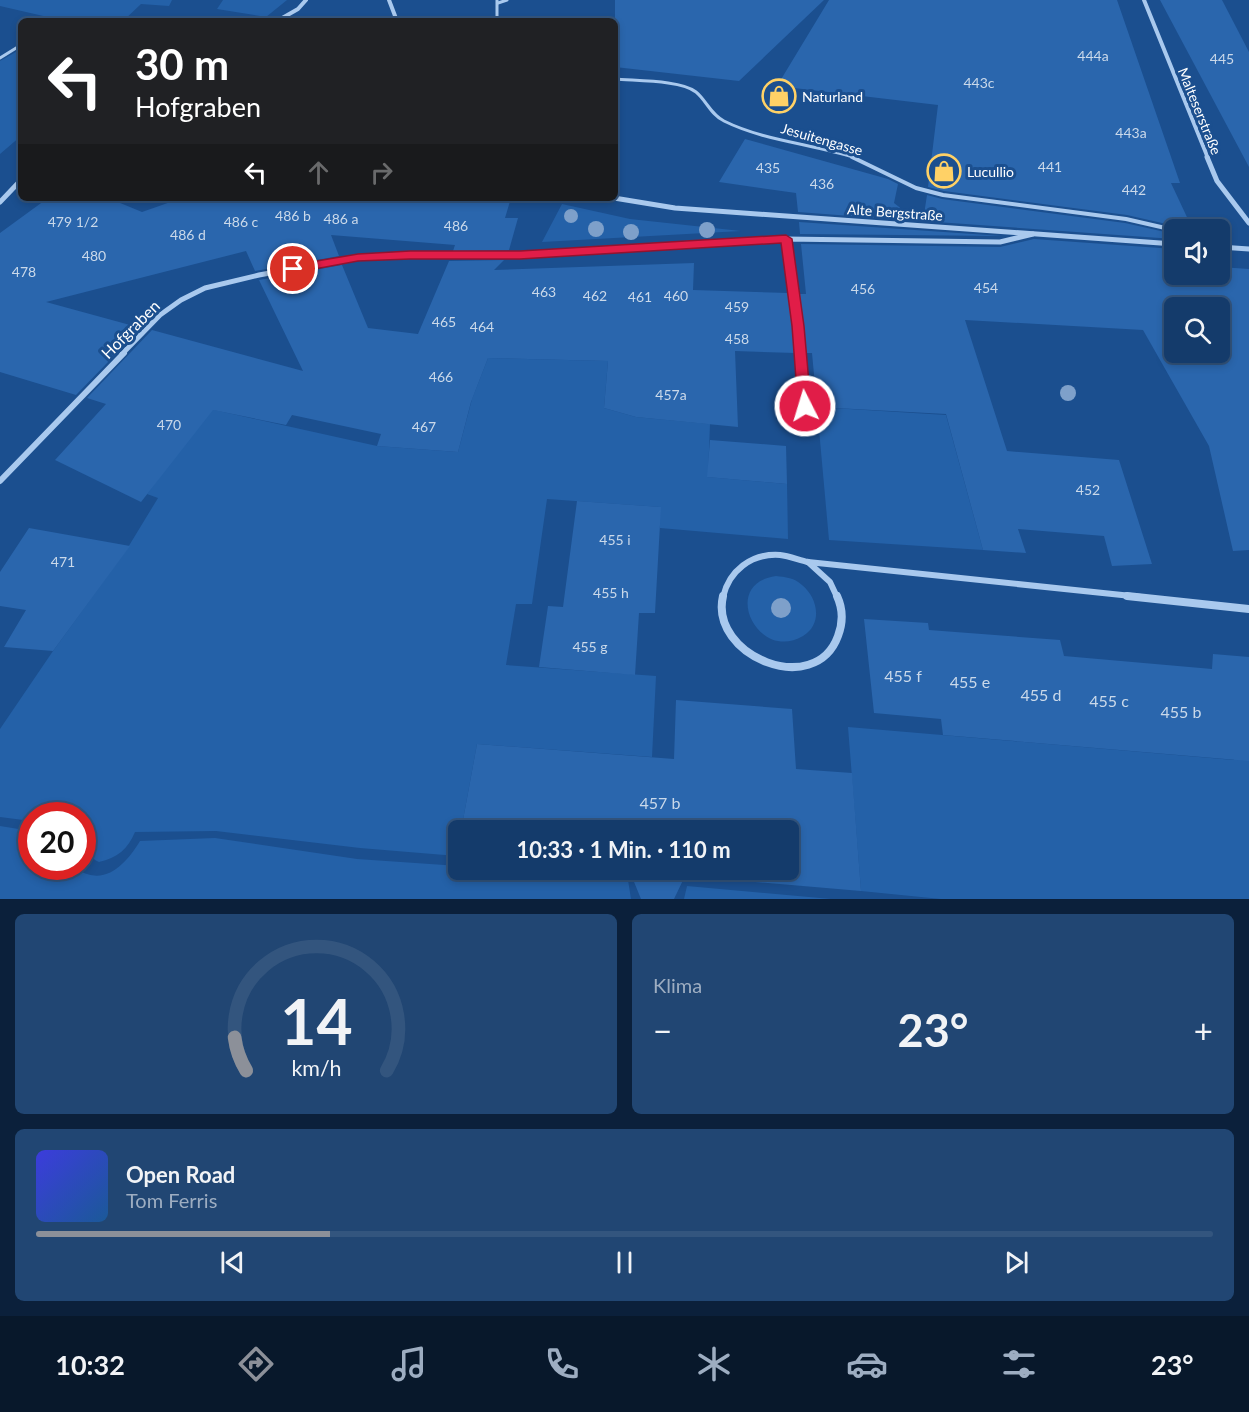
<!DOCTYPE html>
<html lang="de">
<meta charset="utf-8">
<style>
:root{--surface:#143b6b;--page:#214673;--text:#f1f3f6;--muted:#9dadc1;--line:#33557e;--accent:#8c9099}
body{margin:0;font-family:Lato,sans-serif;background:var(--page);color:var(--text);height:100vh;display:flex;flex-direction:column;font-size:22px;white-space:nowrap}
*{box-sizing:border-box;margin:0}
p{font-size:20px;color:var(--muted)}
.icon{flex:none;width:33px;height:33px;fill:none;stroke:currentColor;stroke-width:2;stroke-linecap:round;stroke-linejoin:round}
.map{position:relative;height:899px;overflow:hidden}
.drawer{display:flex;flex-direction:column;gap:15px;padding:15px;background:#0b203b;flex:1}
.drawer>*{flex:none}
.banner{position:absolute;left:18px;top:18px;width:600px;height:183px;border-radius:9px;box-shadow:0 3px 9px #0003,0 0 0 2px var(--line);background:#202124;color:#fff;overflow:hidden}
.tools{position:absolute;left:1164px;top:219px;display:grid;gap:12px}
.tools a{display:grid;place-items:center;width:66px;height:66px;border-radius:9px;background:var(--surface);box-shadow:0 3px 9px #0003,0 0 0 2px var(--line);font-size:30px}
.speed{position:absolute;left:18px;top:802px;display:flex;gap:12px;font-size:30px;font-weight:700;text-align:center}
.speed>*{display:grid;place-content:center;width:78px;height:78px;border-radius:50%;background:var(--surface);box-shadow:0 3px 9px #0003,0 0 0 2px var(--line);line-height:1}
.speed .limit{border:9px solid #d22;background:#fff;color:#111}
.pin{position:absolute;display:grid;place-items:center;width:51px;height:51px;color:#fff;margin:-26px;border:3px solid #fff;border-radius:50%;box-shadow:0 2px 6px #0007}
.me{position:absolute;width:66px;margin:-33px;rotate:355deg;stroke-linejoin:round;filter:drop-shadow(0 0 4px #0008)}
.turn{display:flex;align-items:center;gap:21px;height:126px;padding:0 18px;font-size:27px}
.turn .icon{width:78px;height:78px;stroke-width:2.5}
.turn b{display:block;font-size:42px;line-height:51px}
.lanes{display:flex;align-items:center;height:57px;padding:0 18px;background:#0003;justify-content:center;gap:30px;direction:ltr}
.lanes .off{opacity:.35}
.big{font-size:45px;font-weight:700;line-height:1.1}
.drawer .tile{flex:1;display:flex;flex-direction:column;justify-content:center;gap:9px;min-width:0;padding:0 21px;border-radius:9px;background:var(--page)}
.drawer .dial{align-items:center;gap:0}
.dial svg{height:156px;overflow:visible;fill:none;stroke:var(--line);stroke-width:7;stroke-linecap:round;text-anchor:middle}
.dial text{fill:var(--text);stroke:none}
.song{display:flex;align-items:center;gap:18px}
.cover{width:72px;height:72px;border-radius:9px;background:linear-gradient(135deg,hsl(240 70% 55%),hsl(210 70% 35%))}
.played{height:6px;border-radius:3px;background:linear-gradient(90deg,var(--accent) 25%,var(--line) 25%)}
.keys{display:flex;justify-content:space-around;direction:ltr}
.heat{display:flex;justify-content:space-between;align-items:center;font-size:33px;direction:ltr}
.drawer .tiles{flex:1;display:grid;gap:15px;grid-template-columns:1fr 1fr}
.tile:last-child{grid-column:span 2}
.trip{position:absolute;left:448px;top:820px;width:351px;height:60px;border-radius:9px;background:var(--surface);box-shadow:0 3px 9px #0003,0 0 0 2px var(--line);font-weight:700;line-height:60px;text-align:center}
.tabs{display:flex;height:96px;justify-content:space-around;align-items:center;background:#08182b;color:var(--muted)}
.tabs .icon{width:42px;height:42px}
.tabs .active{color:var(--accent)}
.tabs b{font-size:27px;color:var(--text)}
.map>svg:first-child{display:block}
.green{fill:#2461a8}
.building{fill:#2a66ad;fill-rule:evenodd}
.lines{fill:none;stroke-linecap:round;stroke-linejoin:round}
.service-far2{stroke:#a9c9ee;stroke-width:3}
.service-far1{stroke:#a9c9ee;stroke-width:4}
.service{stroke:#a9c9ee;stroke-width:4.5}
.minor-far3{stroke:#a9c9ee;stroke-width:4}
.minor-far2{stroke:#a9c9ee;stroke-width:5}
.minor-far1{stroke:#a9c9ee;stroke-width:6}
.minor{stroke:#a9c9ee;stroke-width:8}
.tree{fill:#7ea0ca}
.route{fill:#e11d48;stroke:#92132f;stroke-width:1.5}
.labels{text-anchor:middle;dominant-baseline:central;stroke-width:6;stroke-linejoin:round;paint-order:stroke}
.number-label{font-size:14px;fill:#cad9ea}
.far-poi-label{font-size:14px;fill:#fff;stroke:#1b4f8f;text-anchor:start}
.far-street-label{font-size:14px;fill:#fff;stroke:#1b4f8f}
.street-label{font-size:16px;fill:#fff;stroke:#1b4f8f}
.near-number-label{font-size:16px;fill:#cad9ea}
</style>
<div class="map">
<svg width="1249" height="899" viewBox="0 0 1249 899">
<rect width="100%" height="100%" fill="#1b4f8f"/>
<g class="green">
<path d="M0,0H172L169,6L141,4L123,21H65L0,6Z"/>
<path d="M223,0H287L266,17L217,9Z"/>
<path d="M21,49V136L0,154V61Z"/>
<path d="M562,204L630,219L741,231L542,242Z"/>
<path d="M488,358L608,361L604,408L636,417L710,424L708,477L787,484L788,539L660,528V507L547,499L532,604H516L506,665L656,676L652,757L477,744L461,831H459L457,856L360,848L216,831L135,832C128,849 117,858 99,862C85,855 83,844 90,830L83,828L82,816H32L31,821L0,817V729L53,651L127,549L158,498L147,494L210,409L377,446L458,452L472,399Z"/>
<path d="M817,407L946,415L983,550L829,540Z"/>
<path d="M776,576C785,577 795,578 802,585C818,598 823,624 803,636C758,663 719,584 776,576Z"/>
<path d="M848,727L1234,760L1232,752L1249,754V899H941L861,891Z"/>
<path d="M0,826L31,831L32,867C42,867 66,864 75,867C78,868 82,873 87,874C111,882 129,859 140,841L215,838L357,859L459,866V870H508L628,880L631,899H0Z"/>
<path d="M687,886L831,899H684Z"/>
</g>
<g class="building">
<path d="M615,0H824L739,81L615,67Z"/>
<path d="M829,0H1117L1180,183H1171L1193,230H1178L1175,226L1127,215L944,191L928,187L938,105L777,86Z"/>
<path d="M1160,0H1222L1249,52V167Z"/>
<path d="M745,139L888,179L898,184L894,203L917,221L798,212L796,193L719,182Z"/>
<path d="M927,195L942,199L1125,223L1174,234V239L923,221Z"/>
<path d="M48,198H108L142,212L182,198H511L505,218H518L509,250L453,251L455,245L331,235L339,256L255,271L246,251L46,302L141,328L76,395L0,372V233Z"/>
<path d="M799,222L1002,236L800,234Z"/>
<path d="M1034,239L1174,249V274H1220V267L1249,269V550L1233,551L1209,446L1143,330L965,320L1007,451L1119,460L1152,564L1112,566L1104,536L1018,529L1026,553L983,550L946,414L817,407L812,353H805L804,351L797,294H806L801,244L1000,247ZM1174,308H1220V352H1174Z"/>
<path d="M504,260L494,270L694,263L693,290L788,293L796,353L735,351L738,427L636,417L604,408L608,361L488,358L471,402L458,452L377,446L381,434L292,415L286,425L213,410L141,502L55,460L106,404L87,398L152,330L303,371L259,280L342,265L368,328L418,334L449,261Z"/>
<path d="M710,440L786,446L787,484L707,477Z"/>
<path d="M577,501L661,507L655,613H639L635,675L539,667L548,606L563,607Z"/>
<path d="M29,528L130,546L53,651L4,647L26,610L0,606V572Z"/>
<path d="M864,619L928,623L929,630L1060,640L1064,656L1212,669L1213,654L1249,657V761L943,735L941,719L874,713Z"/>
<path d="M676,700L792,709L796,769L852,773L861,891L685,876L674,899H641L630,872L612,870H789V831H461L477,744L674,759Z"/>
</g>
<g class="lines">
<g class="service-far2">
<path d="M497,0V21"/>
<path d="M498,3L507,0"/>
<path d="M0,58L21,45"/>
<path d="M615,79C635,81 681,80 696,92C706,100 711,115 724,121C764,141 814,144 856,158"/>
</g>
<g class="service-far1">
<path d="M852,157L916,188L943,195L1126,219L1174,230"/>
<path d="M786,239L800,354"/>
</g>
<path class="service" d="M800,353L805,406"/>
<g class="minor-far3">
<path d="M389,0L397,21"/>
<path d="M1144,0L1208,158"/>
<path d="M277,21L298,9L306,0"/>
</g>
<g class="minor-far2">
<path d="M1207,157L1217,181L1249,223"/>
<path d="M614,198L675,208L1174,244"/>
<path d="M0,202L21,180"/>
<path d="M1220,247L1249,249"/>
<path d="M122,354L160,315L181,300L205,288L259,275L358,257L521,255L786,239L1000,242L1033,234"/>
</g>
<g class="minor-far1">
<path d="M0,481L124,353"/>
<path d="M808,562L1141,597"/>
<path d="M808,562L830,582L837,597"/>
<path d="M723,597C729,571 751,553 780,555C789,556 799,560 808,562"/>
</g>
<g class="minor">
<path d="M723,596C709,656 815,699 838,636C843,623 843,609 837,596"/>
<path d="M1127,596L1249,609"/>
</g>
</g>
<g class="tree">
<circle cx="571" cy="216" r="7"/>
<circle cx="596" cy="229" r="8"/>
<circle cx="707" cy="230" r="8"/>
<circle cx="631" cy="232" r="8"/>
<circle cx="1068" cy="393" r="8"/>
<circle cx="781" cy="608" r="10"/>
</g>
<path class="route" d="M786,235L792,239L804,326L811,406L805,412L798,406L792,326L781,243L520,259H410L358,261L293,273L287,269L293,265L358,254L410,251H520Z"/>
<defs>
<symbol id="shop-ring" viewBox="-11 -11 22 22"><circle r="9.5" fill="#1b4f8f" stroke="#ffd166" stroke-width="1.5"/><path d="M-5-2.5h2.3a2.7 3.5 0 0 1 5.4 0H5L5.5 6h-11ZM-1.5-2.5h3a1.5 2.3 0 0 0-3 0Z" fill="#ffd166"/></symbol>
</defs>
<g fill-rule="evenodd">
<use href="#shop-ring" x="760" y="77" width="38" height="38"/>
<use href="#shop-ring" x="925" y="152" width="38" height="38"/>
</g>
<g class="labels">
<g class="number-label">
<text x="1093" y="55">444a</text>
<text x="1222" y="58">445</text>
<text x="979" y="82">443c</text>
<text x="1131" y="132">443a</text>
<text x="1050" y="166">441</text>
<text x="768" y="167">435</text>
<text x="822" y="183">436</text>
<text x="1134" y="189">442</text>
<text x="293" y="215">486 b</text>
<text x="341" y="218">486 a</text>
<text x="73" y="221">479 1/2</text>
<text x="241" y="221">486 c</text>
<text x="456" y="225">486</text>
<text x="188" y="234">486 d</text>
<text x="94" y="255">480</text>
<text x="24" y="271">478</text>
<text x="986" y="287">454</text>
<text x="863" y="288">456</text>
<text x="544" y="291">463</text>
<text x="595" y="295">462</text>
<text x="676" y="295">460</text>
<text x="640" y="296">461</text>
<text x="737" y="306">459</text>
<text x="444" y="321">465</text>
<text x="482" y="326">464</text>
<text x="737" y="338">458</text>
<text x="441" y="376">466</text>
<text x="671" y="394">457a</text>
<text x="169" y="424">470</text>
<text x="424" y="426">467</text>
<text x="1088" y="489">452</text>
<text x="615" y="539">455 i</text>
<text x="63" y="561">471</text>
<text x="611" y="592">455 h</text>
<text x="590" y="646">455 g</text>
</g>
<g class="far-poi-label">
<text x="802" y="96">Naturland</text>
<text x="967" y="171">Lucullio</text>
</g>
<g class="far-street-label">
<text transform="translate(1200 111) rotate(68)">Malteserstraße</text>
<text transform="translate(822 139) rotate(16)">Jesuitengasse</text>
<text transform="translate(895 212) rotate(4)">Alte Bergstraße</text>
</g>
<g class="street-label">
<text transform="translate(130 329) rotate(-45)">Hofgraben</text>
</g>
<g class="near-number-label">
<text x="903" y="675">455 f</text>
<text x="970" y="681">455 e</text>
<text x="1041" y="694">455 d</text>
<text x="1109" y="700">455 c</text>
<text x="1181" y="711">455 b</text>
<text x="660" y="802">457 b</text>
</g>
</g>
</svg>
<div class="tools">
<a><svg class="icon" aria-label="sound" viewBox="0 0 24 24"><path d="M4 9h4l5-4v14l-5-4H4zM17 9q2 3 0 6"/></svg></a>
<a><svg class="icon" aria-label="search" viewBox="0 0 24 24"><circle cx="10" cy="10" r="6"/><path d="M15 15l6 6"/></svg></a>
</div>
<div class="speed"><div class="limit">20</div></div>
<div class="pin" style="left:293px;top:269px;background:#d93025"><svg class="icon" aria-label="arrive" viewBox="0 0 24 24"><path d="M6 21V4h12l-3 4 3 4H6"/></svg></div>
<svg class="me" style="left:805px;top:406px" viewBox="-20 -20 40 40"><circle r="17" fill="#e11d48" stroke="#fff" stroke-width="3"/><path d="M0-11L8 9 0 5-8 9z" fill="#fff"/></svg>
<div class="trip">10:33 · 1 Min. · 110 m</div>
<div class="banner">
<div class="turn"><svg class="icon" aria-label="left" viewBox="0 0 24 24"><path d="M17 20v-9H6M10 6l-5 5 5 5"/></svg><div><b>30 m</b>Hofgraben</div></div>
<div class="lanes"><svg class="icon" aria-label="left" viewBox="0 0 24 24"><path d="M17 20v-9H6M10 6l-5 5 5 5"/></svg><svg class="icon off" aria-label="ahead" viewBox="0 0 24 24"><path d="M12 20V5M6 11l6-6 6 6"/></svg><svg class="icon off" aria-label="right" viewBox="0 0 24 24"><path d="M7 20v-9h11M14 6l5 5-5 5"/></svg></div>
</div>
</div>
<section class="drawer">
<div class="tiles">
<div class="tile dial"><svg viewBox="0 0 100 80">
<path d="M14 69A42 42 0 1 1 86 69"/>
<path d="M14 69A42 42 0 0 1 8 52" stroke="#8c9099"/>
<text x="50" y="56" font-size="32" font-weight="700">14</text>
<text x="50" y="72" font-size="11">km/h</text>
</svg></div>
<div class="tile"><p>Klima</p>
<div class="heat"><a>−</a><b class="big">23°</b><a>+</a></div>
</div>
<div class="tile">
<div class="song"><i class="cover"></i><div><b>Open Road</b><p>Tom Ferris</p></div></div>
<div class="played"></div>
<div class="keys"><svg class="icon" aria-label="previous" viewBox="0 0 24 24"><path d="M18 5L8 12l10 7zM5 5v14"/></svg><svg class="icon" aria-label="pause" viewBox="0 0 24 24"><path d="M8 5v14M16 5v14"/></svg><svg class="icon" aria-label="next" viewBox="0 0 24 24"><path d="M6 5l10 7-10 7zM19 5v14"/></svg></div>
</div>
</div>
</section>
<nav class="tabs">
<b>10:32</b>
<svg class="icon active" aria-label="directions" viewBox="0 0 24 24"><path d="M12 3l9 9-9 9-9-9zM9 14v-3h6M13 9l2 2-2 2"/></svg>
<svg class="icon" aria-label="music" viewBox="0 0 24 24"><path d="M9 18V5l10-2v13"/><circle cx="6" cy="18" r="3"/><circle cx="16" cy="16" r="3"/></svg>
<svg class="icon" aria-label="phone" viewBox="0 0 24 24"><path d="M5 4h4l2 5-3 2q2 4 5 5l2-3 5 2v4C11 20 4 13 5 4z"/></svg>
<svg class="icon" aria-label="climate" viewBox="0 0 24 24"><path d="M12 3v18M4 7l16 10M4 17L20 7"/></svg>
<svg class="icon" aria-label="car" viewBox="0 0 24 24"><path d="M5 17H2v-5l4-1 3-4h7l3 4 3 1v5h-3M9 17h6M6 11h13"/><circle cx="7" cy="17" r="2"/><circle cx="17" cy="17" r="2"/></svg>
<svg class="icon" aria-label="filters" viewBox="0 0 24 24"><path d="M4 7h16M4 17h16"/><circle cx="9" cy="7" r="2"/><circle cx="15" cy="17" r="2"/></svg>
<b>23°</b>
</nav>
